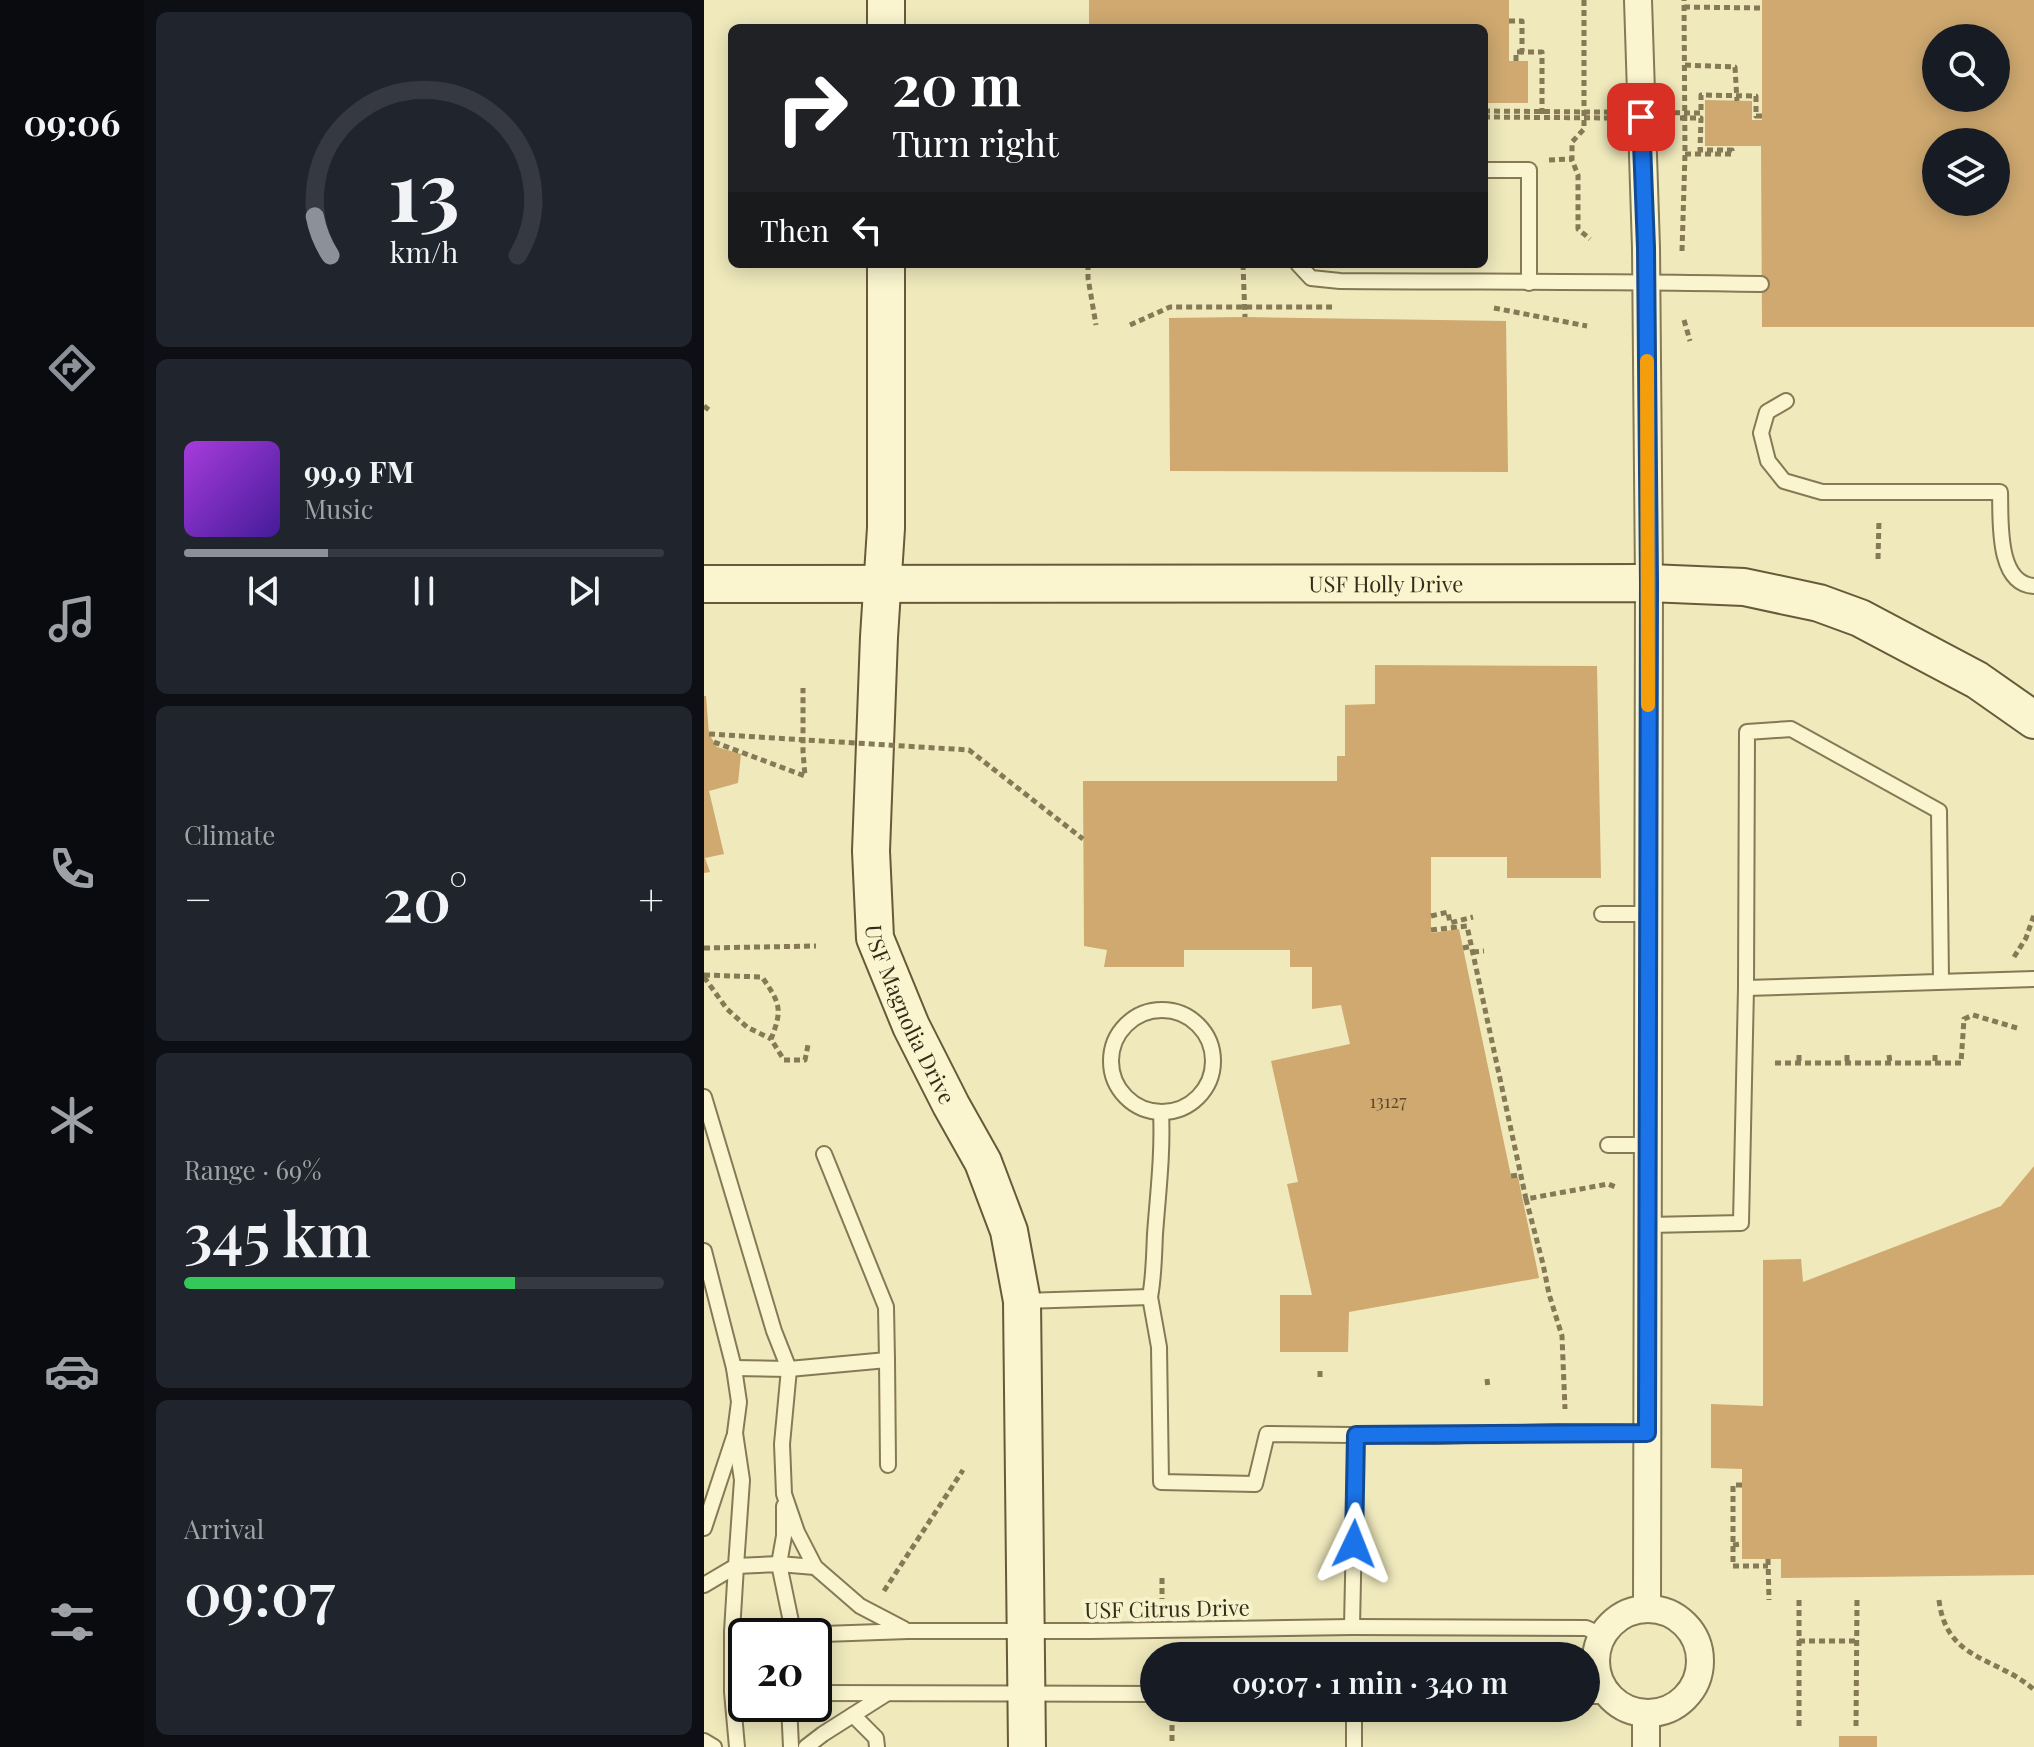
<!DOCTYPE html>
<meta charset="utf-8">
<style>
:root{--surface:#171b24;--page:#20242c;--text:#f1f3f6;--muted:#9ea1a6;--line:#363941;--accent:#8c9099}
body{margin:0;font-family:"Playfair Display",serif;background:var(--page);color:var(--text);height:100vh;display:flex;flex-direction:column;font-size:30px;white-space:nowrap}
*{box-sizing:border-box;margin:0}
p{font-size:26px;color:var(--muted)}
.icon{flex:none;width:44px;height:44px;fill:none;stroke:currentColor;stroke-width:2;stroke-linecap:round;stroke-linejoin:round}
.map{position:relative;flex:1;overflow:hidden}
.sheet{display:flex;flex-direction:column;gap:12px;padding:12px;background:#0d0f14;width:560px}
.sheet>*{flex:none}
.banner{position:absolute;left:24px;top:24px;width:760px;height:244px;border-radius:12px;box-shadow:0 4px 20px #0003;background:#202124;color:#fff;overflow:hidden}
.tools{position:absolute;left:1218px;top:24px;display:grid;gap:16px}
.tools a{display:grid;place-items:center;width:88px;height:88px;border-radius:50%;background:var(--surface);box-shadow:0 4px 20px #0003;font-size:40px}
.speed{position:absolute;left:24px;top:1618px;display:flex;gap:16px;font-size:40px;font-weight:700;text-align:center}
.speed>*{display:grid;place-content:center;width:104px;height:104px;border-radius:50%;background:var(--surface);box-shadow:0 4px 20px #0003;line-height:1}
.speed .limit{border:4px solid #111;border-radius:12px;background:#fff;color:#111}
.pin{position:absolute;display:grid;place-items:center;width:68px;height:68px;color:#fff;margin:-34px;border-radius:16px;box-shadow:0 4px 12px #0006}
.me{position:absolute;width:88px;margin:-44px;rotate:2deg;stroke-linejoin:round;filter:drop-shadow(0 0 6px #0008)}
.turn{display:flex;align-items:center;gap:28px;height:168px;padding:0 32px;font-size:36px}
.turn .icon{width:104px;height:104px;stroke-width:2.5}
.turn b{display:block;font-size:56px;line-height:68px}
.then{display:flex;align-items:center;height:76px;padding:0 32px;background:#0003;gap:16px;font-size:30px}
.big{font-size:60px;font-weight:600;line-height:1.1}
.sheet .tile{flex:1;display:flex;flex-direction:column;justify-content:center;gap:12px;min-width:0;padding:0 28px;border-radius:12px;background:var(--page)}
.sheet .dial{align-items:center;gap:0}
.dial svg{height:208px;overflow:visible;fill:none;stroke:var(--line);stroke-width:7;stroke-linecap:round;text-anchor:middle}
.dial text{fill:var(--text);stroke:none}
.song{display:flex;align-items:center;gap:24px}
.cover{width:96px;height:96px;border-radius:12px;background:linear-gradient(135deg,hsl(280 70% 55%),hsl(260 70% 35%))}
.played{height:8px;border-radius:4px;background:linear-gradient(90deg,var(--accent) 30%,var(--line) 30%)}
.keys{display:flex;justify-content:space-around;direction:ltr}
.heat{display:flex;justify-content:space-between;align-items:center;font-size:44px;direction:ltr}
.charge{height:12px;border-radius:6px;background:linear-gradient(90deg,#34c759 69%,var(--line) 0)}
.trip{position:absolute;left:436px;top:1642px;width:460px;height:80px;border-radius:40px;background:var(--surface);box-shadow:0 4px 20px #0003;font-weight:600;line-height:80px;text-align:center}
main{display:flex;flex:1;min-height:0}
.menu{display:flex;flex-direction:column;width:144px;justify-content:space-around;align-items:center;background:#090b0e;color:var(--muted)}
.menu .icon{width:56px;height:56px}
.menu .selected{color:var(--accent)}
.menu b{font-size:36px;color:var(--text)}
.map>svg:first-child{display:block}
.building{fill:#cfa970;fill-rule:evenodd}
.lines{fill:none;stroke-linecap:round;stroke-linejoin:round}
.lane-casing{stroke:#867955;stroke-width:18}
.street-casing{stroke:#867955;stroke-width:30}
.secondary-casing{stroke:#685938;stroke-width:40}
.path{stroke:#867955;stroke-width:5;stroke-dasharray:6 4;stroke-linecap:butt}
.lane{stroke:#faf5cf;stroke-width:14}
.street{stroke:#faf5cf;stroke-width:26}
.secondary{stroke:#faf5cf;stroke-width:36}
.path-bridge{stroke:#867955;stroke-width:5;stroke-dasharray:6 4;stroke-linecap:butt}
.route-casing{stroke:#114b97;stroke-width:20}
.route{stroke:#1a73e8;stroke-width:14}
.slow{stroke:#f59e0b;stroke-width:14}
.labels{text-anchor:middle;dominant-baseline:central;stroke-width:8;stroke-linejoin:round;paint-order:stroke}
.number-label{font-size:18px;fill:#5c4b30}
.street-label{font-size:22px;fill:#352c1a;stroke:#f6f2cb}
</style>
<main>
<nav class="menu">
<b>09:06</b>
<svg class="icon selected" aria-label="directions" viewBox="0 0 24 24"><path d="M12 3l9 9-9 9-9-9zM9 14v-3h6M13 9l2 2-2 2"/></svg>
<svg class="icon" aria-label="music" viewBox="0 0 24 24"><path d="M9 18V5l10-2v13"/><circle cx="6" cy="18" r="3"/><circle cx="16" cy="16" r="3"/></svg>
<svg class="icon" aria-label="phone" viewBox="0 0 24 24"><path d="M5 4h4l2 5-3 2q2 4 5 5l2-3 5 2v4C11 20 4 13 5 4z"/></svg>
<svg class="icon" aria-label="climate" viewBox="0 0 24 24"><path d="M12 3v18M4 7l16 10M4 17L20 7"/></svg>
<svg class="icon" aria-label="car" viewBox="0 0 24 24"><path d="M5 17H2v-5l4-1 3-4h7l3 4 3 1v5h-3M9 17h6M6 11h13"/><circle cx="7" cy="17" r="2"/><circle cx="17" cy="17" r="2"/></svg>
<svg class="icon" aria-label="filters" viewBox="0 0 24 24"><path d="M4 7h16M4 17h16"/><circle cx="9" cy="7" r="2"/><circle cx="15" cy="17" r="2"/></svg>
</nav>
<section class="sheet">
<div class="tile dial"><svg viewBox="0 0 100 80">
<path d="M14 69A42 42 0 1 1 86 69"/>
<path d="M14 69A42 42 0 0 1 8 54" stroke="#8c9099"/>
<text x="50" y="56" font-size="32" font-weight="700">13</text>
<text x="50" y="72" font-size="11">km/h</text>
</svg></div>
<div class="tile">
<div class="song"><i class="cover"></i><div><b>99.9 FM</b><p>Music</p></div></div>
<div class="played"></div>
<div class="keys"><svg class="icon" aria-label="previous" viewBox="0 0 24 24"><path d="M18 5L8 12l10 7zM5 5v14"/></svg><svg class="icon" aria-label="pause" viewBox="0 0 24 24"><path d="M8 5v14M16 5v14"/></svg><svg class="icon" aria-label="next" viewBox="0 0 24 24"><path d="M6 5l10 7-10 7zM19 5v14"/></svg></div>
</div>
<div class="tile"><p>Climate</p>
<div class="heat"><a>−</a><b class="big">20°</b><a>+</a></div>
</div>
<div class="tile"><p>Range · 69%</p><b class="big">345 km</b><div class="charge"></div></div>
<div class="tile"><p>Arrival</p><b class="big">09:07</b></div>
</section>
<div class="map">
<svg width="1330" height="1747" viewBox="0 0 1330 1747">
<rect width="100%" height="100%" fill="#efe9bc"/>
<g class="building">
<path d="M385,0H805V61H824V103H780V28H385Z"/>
<path d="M1058,0H1330V327H1058L1057,146H1001V100L1048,101V120H1058ZM1232,38H1292V98H1232ZM1232,142H1292V202H1232Z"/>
<path d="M541,317L802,321L804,472L466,471L465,318Z"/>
<path d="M671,665L893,666L897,878H803V857H727V933L755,929L807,1176V1178L814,1177L835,1278L645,1312L644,1352H576V1295H608L583,1184L594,1182L567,1061L646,1044L637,1005L608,1009V967H586V950H480V967H400L403,950L380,946L379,781H633V756H641V705L671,704Z"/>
<path d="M0,696H2L5,734L13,747L37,754L34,783L5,791L20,854L1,858L6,872L0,873Z"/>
<path d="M1330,1166V1575L1077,1578V1559H1038V1469L1007,1468V1404L1059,1406V1260L1097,1259L1099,1282L1297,1206Z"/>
<rect x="1135" y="1736" width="38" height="11"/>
</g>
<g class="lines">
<defs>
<g id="lane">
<path d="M780,170H825V283"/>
<path d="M594,264L607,278L636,281C776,282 917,281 1057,284"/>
<path d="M1082,401L1063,412L1057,433L1064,461L1080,481L1118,492H1296C1297,519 1292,584 1330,586"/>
<path d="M898,914H944"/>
<path d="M1237,980L1235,811L1087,729L1043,732L1042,988L1330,979"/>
<circle cx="458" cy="1061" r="51"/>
<path d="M0,1097L70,1331L85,1369L78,1444L80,1494L93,1532L111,1567L156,1606L200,1629"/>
<path d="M904,1145H944"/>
<path d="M120,1154L182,1307L183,1360"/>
<path d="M945,1225L1037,1223L1042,988"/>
<path d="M0,1251L30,1368L35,1402L31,1433L38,1480L32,1566L0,1585"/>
<path d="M446,1297L455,1347L457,1482L551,1484L563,1434L731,1436L853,1432L943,1433"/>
<path d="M319,1301L446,1297C450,1276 450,1255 451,1234C454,1193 459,1153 457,1112"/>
<path d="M30,1368L85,1369L183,1360L184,1465"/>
<path d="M80,1506V1536L75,1564L111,1567"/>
<path d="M0,1528L30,1437"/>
<path d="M648,1627L652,1435"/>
<path d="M28,1632L91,1635L204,1631H387L648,1627L882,1628L898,1635"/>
<path d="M110,1693L450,1694"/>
<path d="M882,1696H905"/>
<path d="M85,1704L87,1747"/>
<path d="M149,1715L172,1738L173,1747"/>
<path d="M0,1741L10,1747"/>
<path d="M33,1747L28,1692V1632L32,1566L75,1564L90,1636"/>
<path d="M102,1747L119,1734L182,1694"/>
<path d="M650,1747V1708"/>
</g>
<g id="street">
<path d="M934,0L942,248L945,583L943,1608"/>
<circle cx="944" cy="1661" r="52"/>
<path d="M942,1713V1747"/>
</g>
<g id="secondary">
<path d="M182,0V28"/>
<path id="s1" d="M182,264V528L175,637L167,851L171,938L207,1026L247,1105L279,1162L305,1231L318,1301L323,1747"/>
<path id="s2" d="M0,584L945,583L1040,587L1115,603L1156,618L1273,680L1330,720"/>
</g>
</defs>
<use href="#lane" class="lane-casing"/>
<use href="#street" class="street-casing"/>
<use href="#secondary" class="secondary-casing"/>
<g class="path">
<path d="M880,0V129L868,142V160L874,175V229L886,239"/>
<path d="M980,7L1058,8"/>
<path d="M805,21H818V52H838V117"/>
<path d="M812,61V52H818"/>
<path d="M981,65L1031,67L1033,101"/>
<path d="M780,117L908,118"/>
<path d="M976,118H997L996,150H1028V154H981"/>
<path d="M845,160L868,159"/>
<path d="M978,251L981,154L980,0"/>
<path d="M384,264V278L392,325"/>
<path d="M539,264L541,317"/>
<path d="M790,308L883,326"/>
<path d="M980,320L986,341"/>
<path d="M426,325L466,307H628"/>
<path d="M0,406L5,410"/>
<path d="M1174,559L1175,520"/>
<path d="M10,742L101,776L99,752V688"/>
<path d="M727,916L744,912L746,923L769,917"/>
<path d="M727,930L763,926L822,1199L904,1184L914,1188"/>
<path d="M0,948L112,946"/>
<path d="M759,948L768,946"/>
<path d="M769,952L780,951"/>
<path d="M1310,957L1322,938L1330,915"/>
<path d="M0,975L58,977C76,1003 79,1009 67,1039L80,1060H101L104,1045"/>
<path d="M0,977L23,1009L43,1027L67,1039"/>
<path d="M1095,1055V1063"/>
<path d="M1143,1055V1063"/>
<path d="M1185,1055L1186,1063"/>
<path d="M1231,1055V1063"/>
<path d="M1071,1063H1257L1260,1019L1269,1015L1313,1028"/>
<path d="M807,1176L816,1175"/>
<path d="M822,1199L839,1264L845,1294L858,1336L861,1409"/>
<path d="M616,1371V1379"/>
<path d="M783,1379L784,1388"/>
<path d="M1038,1485H1029V1566H1064"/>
<path d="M1029,1545L1038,1544"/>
<path d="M1064,1559L1065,1600"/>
<path d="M458,1578V1599"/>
<path d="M180,1591L259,1470"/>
<path d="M1095,1600V1726"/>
<path d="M1235,1600C1242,1662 1295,1657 1330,1690"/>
<path d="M1095,1641H1153"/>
<path d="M468,1725V1741"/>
<path d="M1152,1726L1153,1600"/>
</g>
<use href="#lane" class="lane"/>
<use href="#street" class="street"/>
<use href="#secondary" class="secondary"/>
<g class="path-bridge">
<path d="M780,111L997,113V95L1052,96V116H1058"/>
<path d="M5,734L265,750L379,839"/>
</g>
</g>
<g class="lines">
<defs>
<path id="route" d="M650,1544L652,1435L943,1433L945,583L942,248L937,117"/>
</defs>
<use href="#route" class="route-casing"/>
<use href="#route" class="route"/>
<path class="slow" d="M943,361L944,705"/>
</g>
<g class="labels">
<g class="number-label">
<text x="684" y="1101">13127</text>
</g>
<g class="street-label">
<text stroke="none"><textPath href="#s2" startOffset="682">USF Holly Drive</textPath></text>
<text stroke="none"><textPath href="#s1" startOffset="758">USF Magnolia Drive</textPath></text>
<text transform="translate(463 1608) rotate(-1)">USF Citrus Drive</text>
</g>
</g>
</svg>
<div class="tools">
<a><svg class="icon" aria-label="search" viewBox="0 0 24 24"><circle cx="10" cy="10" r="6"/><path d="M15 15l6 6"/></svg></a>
<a><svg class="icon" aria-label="layers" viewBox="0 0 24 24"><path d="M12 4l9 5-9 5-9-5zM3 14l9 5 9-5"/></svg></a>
</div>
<div class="speed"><div class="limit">20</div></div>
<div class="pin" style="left:937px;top:117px;background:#d93025"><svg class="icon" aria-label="arrive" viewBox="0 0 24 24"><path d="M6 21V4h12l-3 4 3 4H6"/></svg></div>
<svg class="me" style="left:650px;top:1544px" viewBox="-20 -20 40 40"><path d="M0-17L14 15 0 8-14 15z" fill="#1a73e8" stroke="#fff" stroke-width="4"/></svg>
<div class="trip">09:07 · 1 min · 340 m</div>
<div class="banner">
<div class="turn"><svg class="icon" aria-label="right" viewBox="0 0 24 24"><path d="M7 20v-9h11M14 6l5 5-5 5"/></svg><div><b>20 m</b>Turn right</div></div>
<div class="then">Then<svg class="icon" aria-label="left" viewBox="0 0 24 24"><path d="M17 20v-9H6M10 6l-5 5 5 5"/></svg></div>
</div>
</div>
</main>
